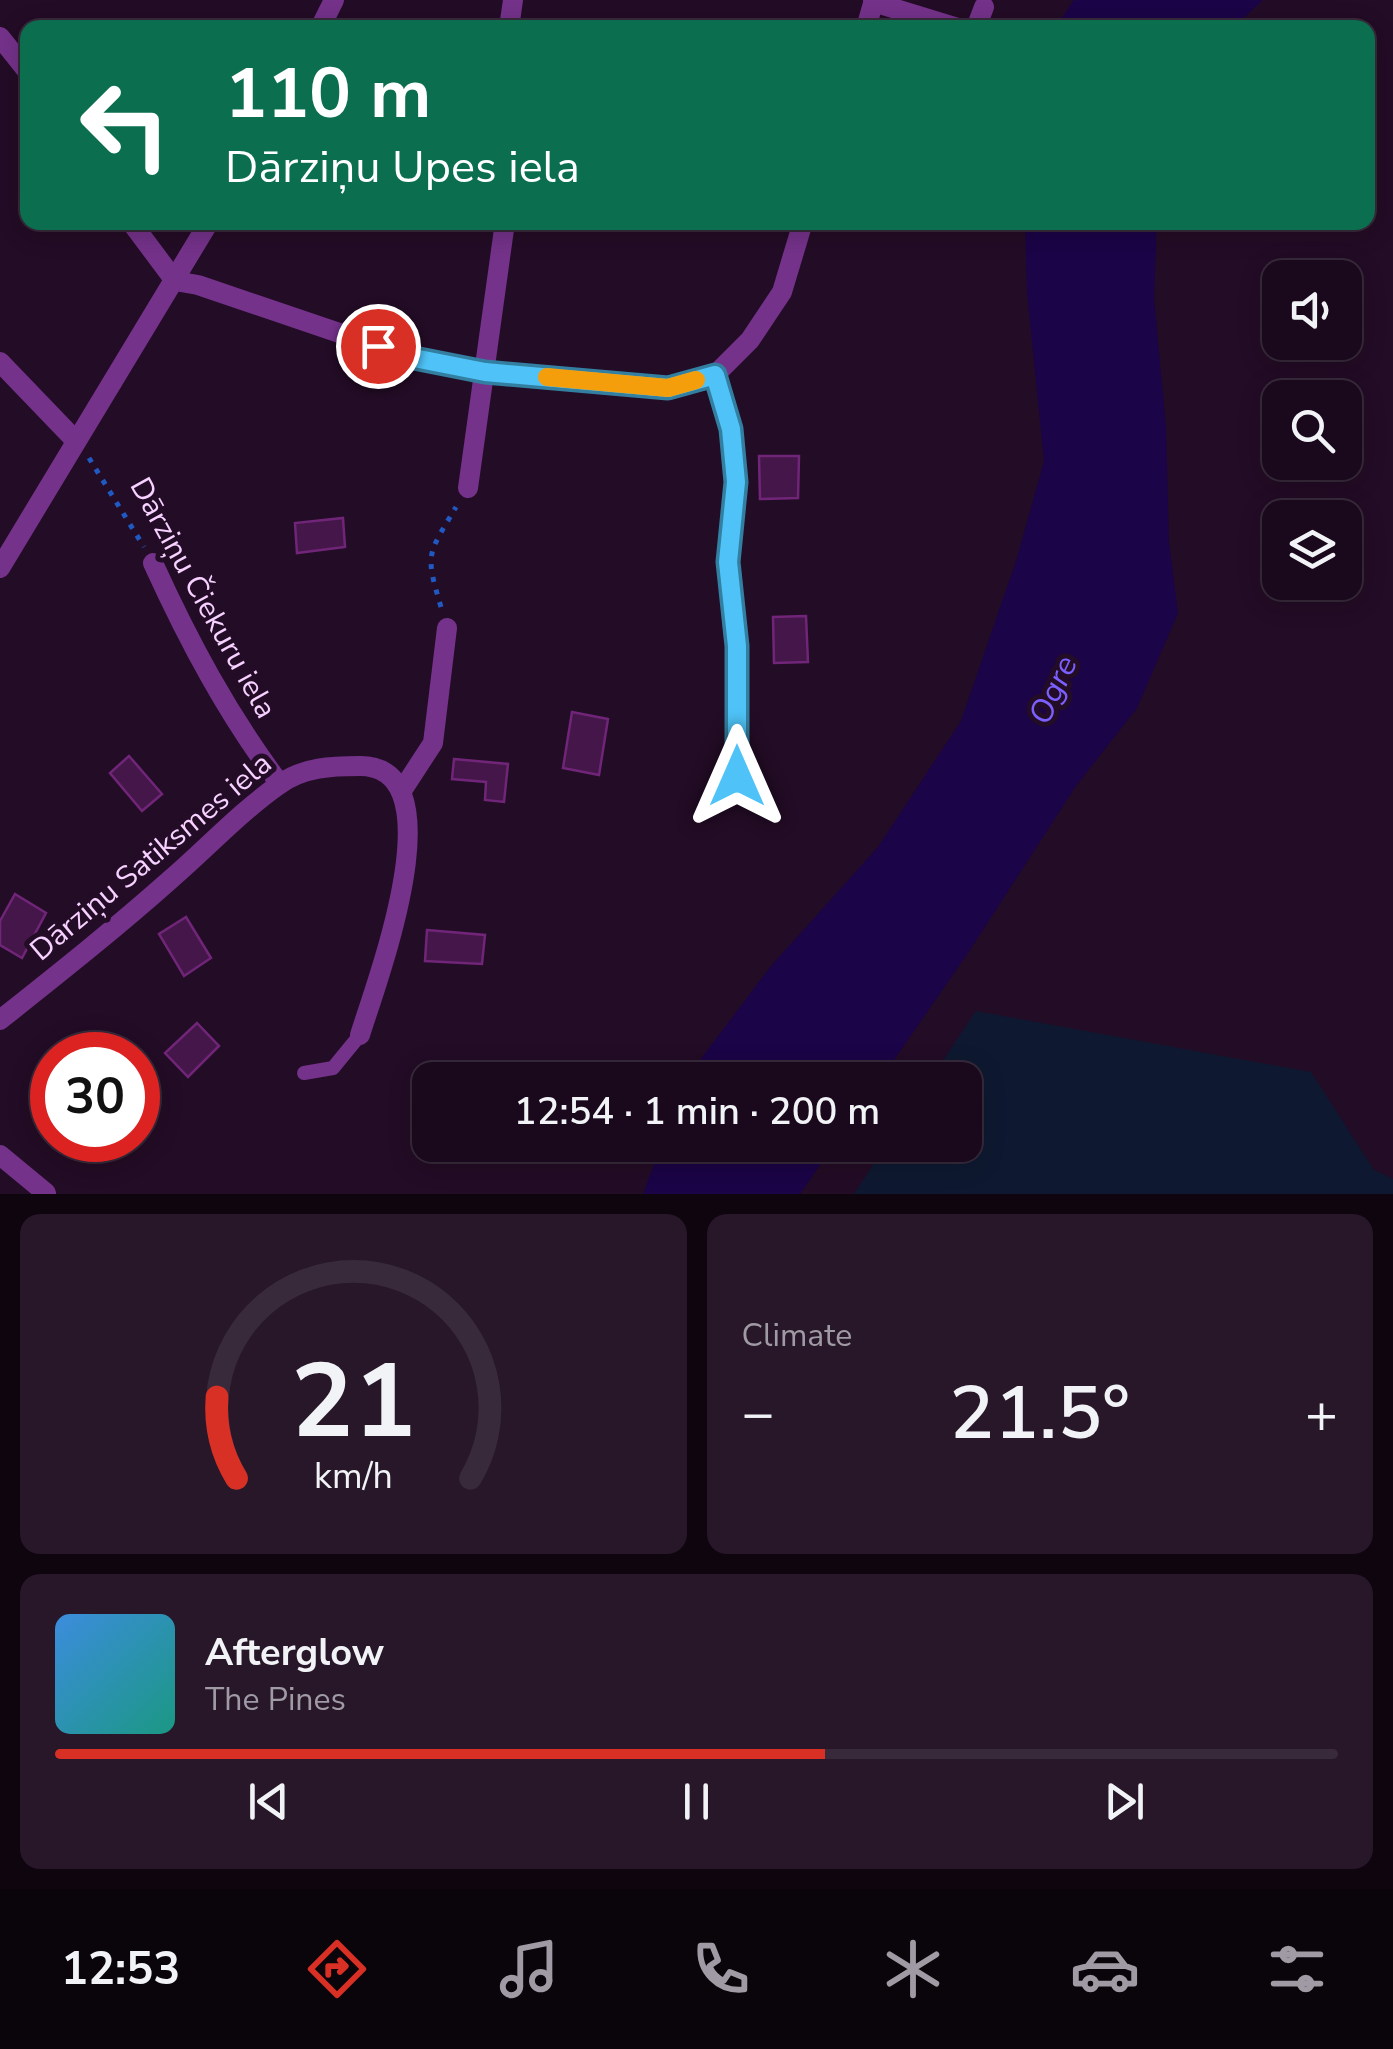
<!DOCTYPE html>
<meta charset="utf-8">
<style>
:root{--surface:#1a091c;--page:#271729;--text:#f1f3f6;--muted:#9f9aa3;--line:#382a3b;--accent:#d93025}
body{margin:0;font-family:"Nunito Sans",sans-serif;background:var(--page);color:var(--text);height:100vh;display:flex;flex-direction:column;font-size:38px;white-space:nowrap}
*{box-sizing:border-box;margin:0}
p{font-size:32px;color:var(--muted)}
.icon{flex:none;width:55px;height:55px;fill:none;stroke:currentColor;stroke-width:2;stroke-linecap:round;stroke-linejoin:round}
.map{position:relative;height:1194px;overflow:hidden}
.side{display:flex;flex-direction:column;gap:20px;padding:20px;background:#0e050f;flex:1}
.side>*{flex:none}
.banner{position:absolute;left:20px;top:20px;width:1355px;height:210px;border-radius:20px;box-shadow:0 5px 25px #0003,0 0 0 2px var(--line);background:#0b6e4f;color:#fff;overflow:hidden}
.tools{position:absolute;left:1262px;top:260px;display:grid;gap:20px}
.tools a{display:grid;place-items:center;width:100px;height:100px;border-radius:20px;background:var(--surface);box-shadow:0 5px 25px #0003,0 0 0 2px var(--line);font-size:50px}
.speed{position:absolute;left:30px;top:1032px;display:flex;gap:20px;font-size:50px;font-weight:700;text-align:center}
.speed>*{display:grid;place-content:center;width:130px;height:130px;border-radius:50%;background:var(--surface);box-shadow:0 5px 25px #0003,0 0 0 2px var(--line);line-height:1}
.speed .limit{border:15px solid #d22;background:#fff;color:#111}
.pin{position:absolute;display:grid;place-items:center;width:85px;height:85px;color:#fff;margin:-42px;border:5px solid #fff;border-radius:50%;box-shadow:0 2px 10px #0007}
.me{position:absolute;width:110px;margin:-55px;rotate:0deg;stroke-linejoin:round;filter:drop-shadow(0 0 8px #0008)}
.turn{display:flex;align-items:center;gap:35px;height:210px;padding:0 40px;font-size:45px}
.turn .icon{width:130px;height:130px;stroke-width:2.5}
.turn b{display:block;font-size:70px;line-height:85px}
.big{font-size:75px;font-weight:600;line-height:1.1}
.side .card{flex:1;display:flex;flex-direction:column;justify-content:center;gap:15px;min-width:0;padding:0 35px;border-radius:20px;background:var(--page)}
.side .dial{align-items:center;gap:0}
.dial svg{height:260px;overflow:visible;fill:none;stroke:var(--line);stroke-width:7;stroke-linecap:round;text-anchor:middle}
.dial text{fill:var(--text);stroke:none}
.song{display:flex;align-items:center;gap:30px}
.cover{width:120px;height:120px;border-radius:15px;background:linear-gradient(135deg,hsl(210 70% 55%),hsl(170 70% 35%))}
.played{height:10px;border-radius:5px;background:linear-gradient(90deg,var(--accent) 60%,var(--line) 60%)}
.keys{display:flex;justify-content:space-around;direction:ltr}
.heat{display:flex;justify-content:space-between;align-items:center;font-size:55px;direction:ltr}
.side .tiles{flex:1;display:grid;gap:20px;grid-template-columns:1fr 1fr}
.card:last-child{grid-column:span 2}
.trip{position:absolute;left:412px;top:1062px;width:570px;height:100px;border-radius:20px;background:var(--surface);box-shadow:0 5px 25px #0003,0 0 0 2px var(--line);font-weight:600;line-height:100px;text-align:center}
.tabs{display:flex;height:160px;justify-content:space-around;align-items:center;background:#0a040b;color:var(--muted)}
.tabs .icon{width:70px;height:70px}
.tabs .selected{color:var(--accent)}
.tabs b{font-size:45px;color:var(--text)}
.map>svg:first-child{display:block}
.green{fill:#0e1931}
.water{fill:#1b0447}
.building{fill:#451649;stroke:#702578;stroke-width:2.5}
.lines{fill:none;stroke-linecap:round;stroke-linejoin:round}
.path{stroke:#2159c3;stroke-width:5;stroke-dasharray:5 8;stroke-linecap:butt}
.lane{stroke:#74328a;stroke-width:14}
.street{stroke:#74328a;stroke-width:20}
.route-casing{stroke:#337fa1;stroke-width:25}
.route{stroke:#4fc3f7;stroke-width:18}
.slow{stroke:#f59e0b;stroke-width:18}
.labels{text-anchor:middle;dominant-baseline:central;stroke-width:10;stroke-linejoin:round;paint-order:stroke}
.street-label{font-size:30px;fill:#f7d1ff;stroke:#230c26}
.water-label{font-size:32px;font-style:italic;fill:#7b5fff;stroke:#230c26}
</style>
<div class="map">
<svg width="1393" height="1194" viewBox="0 0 1393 1194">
<rect width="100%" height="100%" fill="#230c26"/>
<path class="green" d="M976,1011L1311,1072L1374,1170L1393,1179V1194H854L886,1145H965V1080H930Z"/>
<g class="water">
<path d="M1074,0H1263L1234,27H1056Z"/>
<path d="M1025,223H1157L1154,298L1166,428L1169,542L1178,613L1137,708L1076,786L968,953L880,1080H685L771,966L878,847L961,721L1017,558L1044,461L1027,292Z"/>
<path d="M661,1145H834L800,1194H643Z"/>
</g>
<g class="building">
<path d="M759,456H799L798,498L760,499Z"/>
<path d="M343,518L345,547L297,553L295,523Z"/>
<path d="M806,616L808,662L774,663L773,617Z"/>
<path d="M572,712L608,719L599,775L563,768Z"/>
<path d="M129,756L162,794L142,811L110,773Z"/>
<path d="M454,759L508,764L504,802L485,800L486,782L452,779Z"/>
<path d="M15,894L46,913L22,958L0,945V921Z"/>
<path d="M186,917L211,958L184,976L159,934Z"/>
<path d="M427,930L485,935L482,964L425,961Z"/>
<path d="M197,1023L219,1046L188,1077L165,1053Z"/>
</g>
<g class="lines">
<g class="path">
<path d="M89,458L144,547"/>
<path d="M441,607C425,553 427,556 456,507"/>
</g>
<path class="lane" d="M304,1073L333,1068L360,1035"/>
<g class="street">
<path d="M873,2L958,28"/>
<path d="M320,28L334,0"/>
<path d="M509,28L513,0"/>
<path d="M866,28L874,0"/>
<path d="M976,28L984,7"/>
<path d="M0,37L28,72"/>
<path d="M131,222L175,281L198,285L413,358L485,372L668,388L715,375L750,340L782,292L803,222"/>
<path d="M0,362L75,440"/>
<path d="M715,375L731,429L736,482L728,562L737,646V777"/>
<path d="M468,488L505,222"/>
<path d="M153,563C189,642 228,715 280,784"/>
<path d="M0,568L209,222"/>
<path d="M403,789L433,743L447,628"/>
<path d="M0,1020C58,974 116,928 171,879C207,848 241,811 280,784C304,767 332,766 360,766C459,766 376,983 360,1035"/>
<path d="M0,1155L46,1193"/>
</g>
</g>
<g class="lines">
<defs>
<path id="route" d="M378,346L414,358L485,372L668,388L715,375L731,429L736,482L728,562L737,646V776"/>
</defs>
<use href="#route" class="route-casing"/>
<use href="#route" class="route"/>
<path class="slow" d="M547,377L668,388L696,380"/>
</g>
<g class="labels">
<g class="street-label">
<text transform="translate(203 598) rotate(61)">Dārziņu Čiekuru iela</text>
<text transform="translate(151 857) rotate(-40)">Dārziņu Satiksmes iela</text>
</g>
<g class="water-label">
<text transform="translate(1053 690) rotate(-65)">Ogre</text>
</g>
</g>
</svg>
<div class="tools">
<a><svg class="icon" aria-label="sound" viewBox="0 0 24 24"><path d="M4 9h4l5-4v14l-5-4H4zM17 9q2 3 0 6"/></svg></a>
<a><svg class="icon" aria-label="search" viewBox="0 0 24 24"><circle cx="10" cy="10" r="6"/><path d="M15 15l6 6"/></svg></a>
<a><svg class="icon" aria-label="layers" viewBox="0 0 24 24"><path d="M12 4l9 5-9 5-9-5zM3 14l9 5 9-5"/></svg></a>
</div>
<div class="speed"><div class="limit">30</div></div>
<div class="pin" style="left:378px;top:346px;background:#d93025"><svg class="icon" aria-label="arrive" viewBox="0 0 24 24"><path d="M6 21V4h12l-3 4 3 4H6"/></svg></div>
<svg class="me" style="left:737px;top:776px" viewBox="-20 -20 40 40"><path d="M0-17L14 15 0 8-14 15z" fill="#4fc3f7" stroke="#fff" stroke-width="4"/></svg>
<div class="trip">12:54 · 1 min · 200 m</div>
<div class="banner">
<div class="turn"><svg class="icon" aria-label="left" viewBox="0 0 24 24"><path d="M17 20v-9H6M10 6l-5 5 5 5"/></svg><div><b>110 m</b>Dārziņu Upes iela</div></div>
</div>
</div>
<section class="side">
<div class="tiles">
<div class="card dial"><svg viewBox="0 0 100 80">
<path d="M14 69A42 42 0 1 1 86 69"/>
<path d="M14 69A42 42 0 0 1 8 44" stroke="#d93025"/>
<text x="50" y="56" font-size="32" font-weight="700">21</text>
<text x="50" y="72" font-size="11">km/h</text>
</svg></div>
<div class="card"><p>Climate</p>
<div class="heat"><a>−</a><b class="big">21.5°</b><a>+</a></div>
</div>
<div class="card">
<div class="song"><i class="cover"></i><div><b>Afterglow</b><p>The Pines</p></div></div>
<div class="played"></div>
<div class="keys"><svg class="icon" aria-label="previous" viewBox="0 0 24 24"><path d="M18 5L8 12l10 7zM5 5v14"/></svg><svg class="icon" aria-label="pause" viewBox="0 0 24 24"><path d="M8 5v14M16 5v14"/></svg><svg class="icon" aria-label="next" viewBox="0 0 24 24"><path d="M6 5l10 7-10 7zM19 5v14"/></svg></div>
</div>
</div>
</section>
<nav class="tabs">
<b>12:53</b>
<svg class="icon selected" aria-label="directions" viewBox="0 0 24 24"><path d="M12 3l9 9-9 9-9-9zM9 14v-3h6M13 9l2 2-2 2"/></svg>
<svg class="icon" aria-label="music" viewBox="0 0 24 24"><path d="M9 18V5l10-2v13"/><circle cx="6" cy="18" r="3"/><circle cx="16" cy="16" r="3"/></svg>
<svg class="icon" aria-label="phone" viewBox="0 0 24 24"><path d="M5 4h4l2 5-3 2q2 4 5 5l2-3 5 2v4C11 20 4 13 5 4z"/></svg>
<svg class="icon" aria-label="climate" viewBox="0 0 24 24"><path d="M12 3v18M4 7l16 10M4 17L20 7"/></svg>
<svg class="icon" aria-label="car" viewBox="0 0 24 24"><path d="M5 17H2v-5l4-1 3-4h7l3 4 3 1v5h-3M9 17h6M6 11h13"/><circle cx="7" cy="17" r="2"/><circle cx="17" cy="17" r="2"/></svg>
<svg class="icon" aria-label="filters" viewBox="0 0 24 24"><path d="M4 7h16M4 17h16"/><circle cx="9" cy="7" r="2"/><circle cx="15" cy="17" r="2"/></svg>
</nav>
